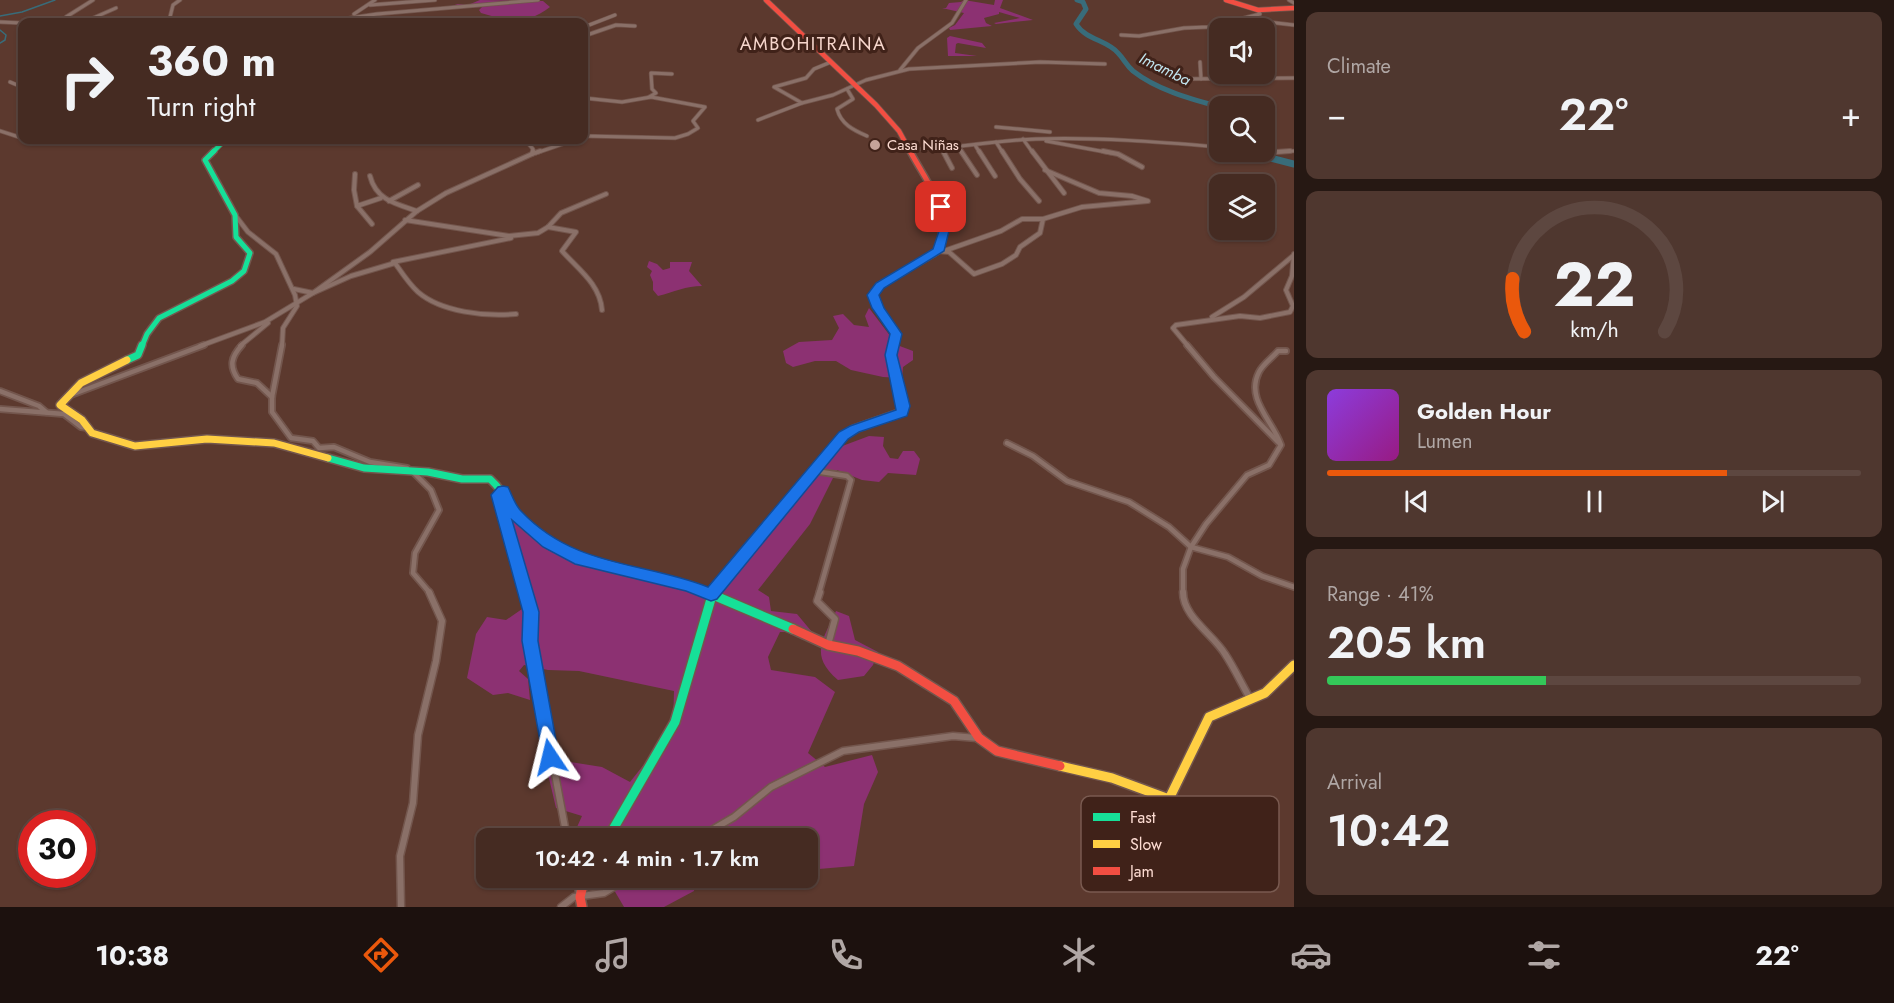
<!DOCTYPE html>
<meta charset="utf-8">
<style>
:root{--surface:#452b22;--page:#4f372f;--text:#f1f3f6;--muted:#b0a7a5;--line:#5d4740;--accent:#ea580c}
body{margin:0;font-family:Jost,sans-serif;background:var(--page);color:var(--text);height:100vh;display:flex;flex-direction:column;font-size:22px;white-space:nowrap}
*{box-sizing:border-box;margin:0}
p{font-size:20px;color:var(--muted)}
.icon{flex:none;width:33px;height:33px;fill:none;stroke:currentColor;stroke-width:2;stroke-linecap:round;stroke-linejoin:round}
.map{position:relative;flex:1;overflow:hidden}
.side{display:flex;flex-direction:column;gap:12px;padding:12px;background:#261813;width:600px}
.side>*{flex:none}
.banner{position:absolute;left:18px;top:18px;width:570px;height:126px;border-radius:12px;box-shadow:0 2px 4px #0004,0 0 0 2px var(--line);background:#452b22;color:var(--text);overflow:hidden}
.tools{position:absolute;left:1209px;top:18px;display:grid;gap:12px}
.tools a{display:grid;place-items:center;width:66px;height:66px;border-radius:12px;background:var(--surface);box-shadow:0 2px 4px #0004,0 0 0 2px var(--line);font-size:30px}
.speed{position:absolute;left:18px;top:810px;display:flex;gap:12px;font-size:30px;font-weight:700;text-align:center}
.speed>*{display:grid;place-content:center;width:78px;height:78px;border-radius:50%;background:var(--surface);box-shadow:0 2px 4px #0004,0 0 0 2px var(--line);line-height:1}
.speed .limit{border:9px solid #d22;background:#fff;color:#111}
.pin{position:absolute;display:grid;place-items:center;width:51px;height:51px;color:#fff;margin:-26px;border-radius:12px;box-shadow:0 3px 9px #0006}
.me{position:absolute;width:66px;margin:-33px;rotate:350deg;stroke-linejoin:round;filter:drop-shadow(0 0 4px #0008)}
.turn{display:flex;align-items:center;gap:21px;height:126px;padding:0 30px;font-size:27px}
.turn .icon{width:78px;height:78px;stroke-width:2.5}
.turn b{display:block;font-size:42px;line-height:51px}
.big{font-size:45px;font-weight:600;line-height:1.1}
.side .card{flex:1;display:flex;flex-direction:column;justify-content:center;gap:9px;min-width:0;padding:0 21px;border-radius:12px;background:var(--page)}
.side .dial{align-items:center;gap:0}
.dial svg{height:156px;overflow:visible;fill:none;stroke:var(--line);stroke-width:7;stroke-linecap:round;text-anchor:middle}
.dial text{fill:var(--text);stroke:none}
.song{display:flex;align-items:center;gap:18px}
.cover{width:72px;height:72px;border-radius:9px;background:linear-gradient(135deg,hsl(270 70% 55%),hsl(310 70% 35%))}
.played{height:6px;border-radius:3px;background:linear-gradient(90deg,var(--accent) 75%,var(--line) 75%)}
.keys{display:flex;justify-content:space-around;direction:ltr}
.heat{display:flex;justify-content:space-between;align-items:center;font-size:33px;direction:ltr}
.charge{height:9px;border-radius:4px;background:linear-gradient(90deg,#34c759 41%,var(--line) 0)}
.trip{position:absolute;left:476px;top:828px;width:342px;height:60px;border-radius:12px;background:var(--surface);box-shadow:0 2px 4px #0004,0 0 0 2px var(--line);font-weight:600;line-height:60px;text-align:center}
.tab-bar{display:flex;height:96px;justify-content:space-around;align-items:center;background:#1c110e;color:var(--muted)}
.tab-bar .icon{width:42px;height:42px}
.tab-bar .current{color:var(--accent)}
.tab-bar b{font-size:27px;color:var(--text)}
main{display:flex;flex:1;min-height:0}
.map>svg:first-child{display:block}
.green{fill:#8c3172}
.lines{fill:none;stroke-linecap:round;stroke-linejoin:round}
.stream{stroke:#386c7a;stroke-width:1.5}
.river-far1{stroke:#386c7a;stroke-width:5}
.river{stroke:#386c7a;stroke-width:7}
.street-far3-casing{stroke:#73564d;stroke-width:4.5}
.street-far2-casing{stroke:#73564d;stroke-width:6}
.street-far1-casing{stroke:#73564d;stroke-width:8}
.street-casing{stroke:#73564d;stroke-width:9}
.fast-far3-casing{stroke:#73564d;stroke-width:6}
.fast-far2-casing{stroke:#73564d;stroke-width:8}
.fast-far1-casing{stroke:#73564d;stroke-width:10}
.fast-casing{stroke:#73564d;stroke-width:12}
.slow-far2-casing{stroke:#73564d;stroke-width:8}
.slow-far1-casing{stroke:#73564d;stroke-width:10}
.slow-casing{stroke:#73564d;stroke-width:12}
.jam-far2-casing{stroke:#73564d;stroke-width:6}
.jam-far1-casing{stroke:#73564d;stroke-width:8}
.jam-casing{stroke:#73564d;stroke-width:12}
.street-far3{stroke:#8a7068;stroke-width:3}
.street-far2{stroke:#8a7068;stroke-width:4}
.street-far1{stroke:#8a7068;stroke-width:4.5}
.street{stroke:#8a7068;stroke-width:6}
.fast-far3{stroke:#16e098;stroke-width:4.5}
.fast-far2{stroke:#16e098;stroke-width:5}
.fast-far1{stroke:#16e098;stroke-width:7}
.fast{stroke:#16e098;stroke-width:9}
.slow-far2{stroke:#ffcf43;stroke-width:5}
.slow-far1{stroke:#ffcf43;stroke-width:7}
.slow{stroke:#ffcf43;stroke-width:9}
.jam-far2{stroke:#f24e42;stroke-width:4.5}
.jam-far1{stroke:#f24e42;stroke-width:5}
.jam{stroke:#f24e42;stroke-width:9}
.route{fill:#1a73e8;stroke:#114b97;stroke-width:1.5}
.poi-dot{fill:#c5a399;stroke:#402219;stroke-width:2}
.labels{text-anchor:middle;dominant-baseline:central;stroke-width:6;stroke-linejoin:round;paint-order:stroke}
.far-poi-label{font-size:15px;fill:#fddcd2;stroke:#402219;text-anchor:start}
.far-water-label{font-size:16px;font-style:italic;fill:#c2e6f0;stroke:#402219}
.far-quarter-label{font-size:18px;letter-spacing:1.5px;fill:#f6d6cc;stroke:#402219}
.key{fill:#402219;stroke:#795a50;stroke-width:1.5}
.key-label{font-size:16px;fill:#fddcd2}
</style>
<main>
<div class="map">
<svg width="1294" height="907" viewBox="0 0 1294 907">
<rect width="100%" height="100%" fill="#5c392e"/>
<g class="green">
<path d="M480,0L543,1L550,7C536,18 521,22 504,22L507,19L505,18L498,22H486V20L495,17L481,13L479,10L482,7L451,9L448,7L458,4L468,5Z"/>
<path d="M964,0L994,5L995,0H1003L1000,8L1033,20L996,24L994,23L1020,18L999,12V14L984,18L986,23L992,26L950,30L949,28L955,25L964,13L942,8H946L949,3L961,2Z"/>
<path d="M950,36L982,43L986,48L958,43L956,44L955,53L977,56H948L947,38Z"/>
<path d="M649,261L657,264L663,270L670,268V262H692L689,271L702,286C686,286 674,292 658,296L653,290V282L650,275L652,271L647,267Z"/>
<path d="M869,308L897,345L913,351V360L903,367L902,378L883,377L851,370L836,361H815L793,367L786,363L783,351L799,342L832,340L839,328L833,316L843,314L854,325L869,327L865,316Z"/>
<path d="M869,436L884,437L883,446L890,458L898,459L903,451H914L920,459L916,475L888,473L879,482L862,480L837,470L810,524L758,590L769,597L771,611L797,614L812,632H780L768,657L771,670L815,677L835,692L808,753L825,767L872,755L878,772L864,804L854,866L807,870V838H572L582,816L556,808L548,774L564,761L602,767L630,782L673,728L674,691L579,671L548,670L524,665L519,671L528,679L530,700L508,693L493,695L467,678L476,634L487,617L506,620L522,609L509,516L548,550L573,562L685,590L707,589L806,473L837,448Z"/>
<path d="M836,611L849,616L855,640L878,652L873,665L864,676L838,680C809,655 823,640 836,611Z"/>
<path d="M607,878H696L694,891L664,907H624Z"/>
</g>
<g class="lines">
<g class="stream">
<path d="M0,16L22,12L55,0"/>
<path d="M0,30L6,35L5,40L0,43"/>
</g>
<g class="river-far1">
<path d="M1077,0L1083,2L1086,9L1076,24C1086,40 1107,40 1118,53C1124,59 1126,65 1133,71C1157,90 1191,99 1220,107"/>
<path d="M1264,146L1267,153"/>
</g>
<path class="river" d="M1267,151L1270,158L1294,164"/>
<defs>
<g id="street-far3">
<path d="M180,0L173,5L170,17L180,22"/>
<path d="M1289,0L1294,3"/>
<path d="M370,5L435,0"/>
<path d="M354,14L375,0"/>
<path d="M1244,18L1260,14L1258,10"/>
<path d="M0,22L22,23"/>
<path d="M70,22L66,17L93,0"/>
<path d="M84,22L116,8"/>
<path d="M323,22L377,14L538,0"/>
<path d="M584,27L615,15"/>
<path d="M1121,35L1139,36L1184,28L1208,27L1219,22L1240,19L1294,25"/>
<path d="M584,36L616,25L635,26"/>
<path d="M1200,62L1201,79"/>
<path d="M900,70L918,48L952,23L966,0"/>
<path d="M584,77L586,97"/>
<path d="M1175,79L1294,78"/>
<path d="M10,82L22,87"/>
<path d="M847,89L853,99L837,109C841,124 853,130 867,136"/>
<path d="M649,97L656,93L652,89L651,73L672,74"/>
<path d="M584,98L622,102L651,97L705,107L693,121L698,128L688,134L675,138L584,136"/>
<path d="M802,103L774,87L806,78L814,69L831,62"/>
<path d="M758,120L802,103L833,95L866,80L909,69L1040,62L1105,64"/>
<path d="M996,127L1050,132"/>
<path d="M0,131L22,138"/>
<path d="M1023,139L1033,153"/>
<path d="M28,140H91"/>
<path d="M126,140H132"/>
<path d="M525,140L533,149L532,153"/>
<path d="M1046,141L1111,153"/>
<path d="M996,142L1003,153"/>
<path d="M975,145L980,153"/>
<path d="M959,148L962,153"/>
<path d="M908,149C951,150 993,140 1036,139C1098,137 1159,142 1220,147"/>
<path d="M942,150L944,153"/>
<path d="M1276,152L1294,151"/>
<path d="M536,153L574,140"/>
</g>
<g id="street-far2">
<path d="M943,151L952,168"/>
<path d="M961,151L977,175"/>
<path d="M979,151L995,176"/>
<path d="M1002,151L1020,179L1039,201"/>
<path d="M1032,151L1064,193"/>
<path d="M1103,151L1118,154L1142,167"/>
<path d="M1276,152L1290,151"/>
<path d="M532,154L540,151"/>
<path d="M355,174L354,190L357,206L381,198"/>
<path d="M370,176C376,200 396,204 417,211"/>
<path d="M389,201L418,185"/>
<path d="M357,206L372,224"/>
<path d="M235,215L248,232L276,254L295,295L297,306L283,328L282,346"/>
<path d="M405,220L509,236L538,233L548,227L561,213L606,194"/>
<path d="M548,227L576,232L562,251C578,269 600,284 602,310"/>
<path d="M938,251L949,252L974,274L1002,264L1016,255L1020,247L1040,233L1043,219L1082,207L1148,201L1132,196L1099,193L1045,170"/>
<path d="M944,251L1001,231L1022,219H1043"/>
<path d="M393,262L511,238"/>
<path d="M294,289L313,293L351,276L395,263C402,273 409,284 418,292C441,312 486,317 516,314"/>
<path d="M1212,317L1244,297L1294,255"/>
<path d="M200,346L265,322L313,293L370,252L417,211L446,193L532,154L533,151"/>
<path d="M240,346L268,323"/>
<path d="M1188,346L1173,328L1176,325L1240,316L1260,318L1290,312L1293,306L1286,290L1292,276L1294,254"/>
</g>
<g id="street-far1">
<path d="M242,345C231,357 229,366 238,379L257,383L272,397"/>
<path d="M282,345L272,397V412L291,438L313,441L319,448L334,447L370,462L407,468"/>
<path d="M1187,345L1214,377L1279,443"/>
<path d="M0,391L39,406L46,412"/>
<path d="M68,396L204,345"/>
<path d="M0,409L64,414L81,427L88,428"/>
<path d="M1007,443L1033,456L1067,481L1129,502L1169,527L1191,547L1228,557L1262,576L1294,587"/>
<path d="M815,471L847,476L851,480L819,593"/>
<path d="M413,472L431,490L439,510L415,553L413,573L430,593"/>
<path d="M503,491L498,495L526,593"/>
<path d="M1183,593V569L1191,547L1206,524L1247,475L1269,465L1281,445C1273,421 1245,399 1259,372C1263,364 1272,358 1278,351H1286"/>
</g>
<g id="street">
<path d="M525,592L531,612L530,641L567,838"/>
<path d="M820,592L817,601L835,619L828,645"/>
<path d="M1183,592C1183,617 1213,634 1225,654C1235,669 1242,685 1251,700"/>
<path d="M698,838L734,817L771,787L843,751L953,736L977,738"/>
<path d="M576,878L579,892"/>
<path d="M401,907L400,856L413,803L418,735L436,661L442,621L429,592"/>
<path d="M561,907L574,897L604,893L629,878"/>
</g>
<path id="fast-far3" d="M212,153L225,140"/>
<path id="fast-far2" d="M142,346L147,334L159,318L232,281L244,271L250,253L236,237L235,215L205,160L214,151"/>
<g id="fast-far1">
<path d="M127,360L138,355L142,345"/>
<path d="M328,458L364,468L428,472L462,479H490C505,493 503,497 513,513C520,523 537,536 548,543C593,573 659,574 710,593"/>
<path d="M712,593L723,580"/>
</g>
<g id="fast">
<path d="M706,592L793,629"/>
<path d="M608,838L675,722L713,592"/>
</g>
<path id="slow-far2" d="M893,346L896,334L878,308L873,295L880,285L933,254"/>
<g id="slow-far1">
<path d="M127,360L81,383L60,405L82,420L92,433L135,446L207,439L274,443L328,458"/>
<path d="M723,580L844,435L854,429L902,412L904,406L891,355L893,345"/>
</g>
<path id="slow" d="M1060,766L1112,778L1169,799L1209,717L1265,693L1294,665"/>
<g id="jam-far2">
<path d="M766,0L876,105L899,131L911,153"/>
<path d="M1226,0L1258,10L1294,8"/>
</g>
<path id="jam-far1" d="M910,151C930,188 951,208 938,251L933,254"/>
<g id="jam">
<path d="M793,629L828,645L858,651L898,666L954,701L979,738L997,751L1060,766"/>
<path d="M582,907L580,897L585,878"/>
</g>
</defs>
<use href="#street-far3" class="street-far3-casing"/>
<use href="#street-far2" class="street-far2-casing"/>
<use href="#street-far1" class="street-far1-casing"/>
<use href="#street" class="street-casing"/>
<use href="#fast-far3" class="fast-far3-casing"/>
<use href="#fast-far2" class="fast-far2-casing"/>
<use href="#fast-far1" class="fast-far1-casing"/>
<use href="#fast" class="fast-casing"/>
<use href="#slow-far2" class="slow-far2-casing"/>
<use href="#slow-far1" class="slow-far1-casing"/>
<use href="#slow" class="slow-casing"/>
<use href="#jam-far2" class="jam-far2-casing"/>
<use href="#jam-far1" class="jam-far1-casing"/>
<use href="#jam" class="jam-casing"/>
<use href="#street-far3" class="street-far3"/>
<use href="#street-far2" class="street-far2"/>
<use href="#street-far1" class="street-far1"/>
<use href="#street" class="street"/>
<use href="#fast-far3" class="fast-far3"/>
<use href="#fast-far2" class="fast-far2"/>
<use href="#fast-far1" class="fast-far1"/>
<use href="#fast" class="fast"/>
<use href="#slow-far2" class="slow-far2"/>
<use href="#slow-far1" class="slow-far1"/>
<use href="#slow" class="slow"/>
<use href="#jam-far2" class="jam-far2"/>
<use href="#jam-far1" class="jam-far1"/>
<use href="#jam" class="jam"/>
</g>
<path class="route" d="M941,204L946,207L949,231L944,251L884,288L879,295L884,308L902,334L897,355L910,406L907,416L859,432L848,439L717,599L711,601L686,591L575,564L543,547L512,520L539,612L538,641L559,757L556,763L550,766L544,763L522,641L523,612L491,495L498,487L503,486L508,487C512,495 515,505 521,511C575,568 641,561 708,587L839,432L850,426L896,410L885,355L890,334L872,308L867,295L876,283L933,249L939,231L935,207Z"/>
<circle class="poi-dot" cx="875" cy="145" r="6"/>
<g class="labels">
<g class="far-poi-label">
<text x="887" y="145">Casa Niñas</text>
</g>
<g class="far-water-label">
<text transform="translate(1165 69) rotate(26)">Imamba</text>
</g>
<g class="far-quarter-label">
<text x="813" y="44">AMBOHITRAINA</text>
</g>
</g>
<rect x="1081" y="796" width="198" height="96" rx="9" class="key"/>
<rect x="1093" y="813" width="27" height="8" fill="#16e098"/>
<rect x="1093" y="840" width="27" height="8" fill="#ffcf43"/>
<rect x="1093" y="867" width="27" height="8" fill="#f24e42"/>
<g class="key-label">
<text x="1130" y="823">Fast</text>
<text x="1130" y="850">Slow</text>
<text x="1130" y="877">Jam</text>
</g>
</svg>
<div class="tools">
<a><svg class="icon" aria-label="sound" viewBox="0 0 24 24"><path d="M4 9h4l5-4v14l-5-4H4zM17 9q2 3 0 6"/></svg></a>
<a><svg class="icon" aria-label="search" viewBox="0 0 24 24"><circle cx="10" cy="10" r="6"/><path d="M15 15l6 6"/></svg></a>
<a><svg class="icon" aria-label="layers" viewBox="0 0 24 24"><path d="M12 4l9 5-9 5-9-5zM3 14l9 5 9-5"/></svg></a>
</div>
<div class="speed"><div class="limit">30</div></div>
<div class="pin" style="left:941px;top:207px;background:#d93025"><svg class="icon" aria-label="arrive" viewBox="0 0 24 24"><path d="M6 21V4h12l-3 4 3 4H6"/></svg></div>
<svg class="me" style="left:550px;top:757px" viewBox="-20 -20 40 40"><path d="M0-17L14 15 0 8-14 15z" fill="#1a73e8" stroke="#fff" stroke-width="4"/></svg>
<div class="trip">10:42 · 4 min · 1.7 km</div>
<div class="banner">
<div class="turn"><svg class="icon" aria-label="right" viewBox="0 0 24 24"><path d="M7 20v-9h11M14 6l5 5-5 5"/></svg><div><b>360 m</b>Turn right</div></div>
</div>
</div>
<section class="side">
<div class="card"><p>Climate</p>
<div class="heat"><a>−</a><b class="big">22°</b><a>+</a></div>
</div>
<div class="card dial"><svg viewBox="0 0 100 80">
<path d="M14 69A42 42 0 1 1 86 69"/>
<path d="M14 69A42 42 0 0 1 8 42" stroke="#ea580c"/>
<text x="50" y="56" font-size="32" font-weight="700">22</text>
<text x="50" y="72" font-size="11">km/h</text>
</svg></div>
<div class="card">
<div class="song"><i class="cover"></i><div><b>Golden Hour</b><p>Lumen</p></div></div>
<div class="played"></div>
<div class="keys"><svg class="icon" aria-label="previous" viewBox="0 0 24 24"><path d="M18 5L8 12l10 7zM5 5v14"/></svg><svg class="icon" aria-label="pause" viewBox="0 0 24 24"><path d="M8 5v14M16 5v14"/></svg><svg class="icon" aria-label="next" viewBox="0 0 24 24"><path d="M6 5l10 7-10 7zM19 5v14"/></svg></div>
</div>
<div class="card"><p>Range · 41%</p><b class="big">205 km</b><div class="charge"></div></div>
<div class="card"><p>Arrival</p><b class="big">10:42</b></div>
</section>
</main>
<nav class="tab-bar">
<b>10:38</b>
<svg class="icon current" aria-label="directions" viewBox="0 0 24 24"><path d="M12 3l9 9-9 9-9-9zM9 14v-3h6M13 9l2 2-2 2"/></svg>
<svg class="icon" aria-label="music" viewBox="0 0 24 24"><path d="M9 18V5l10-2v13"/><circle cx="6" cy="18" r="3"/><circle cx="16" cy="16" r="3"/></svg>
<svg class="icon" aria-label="phone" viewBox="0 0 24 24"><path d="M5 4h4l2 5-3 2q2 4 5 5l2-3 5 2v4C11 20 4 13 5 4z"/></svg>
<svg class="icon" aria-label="climate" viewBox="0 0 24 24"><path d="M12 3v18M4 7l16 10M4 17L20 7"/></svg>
<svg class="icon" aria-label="car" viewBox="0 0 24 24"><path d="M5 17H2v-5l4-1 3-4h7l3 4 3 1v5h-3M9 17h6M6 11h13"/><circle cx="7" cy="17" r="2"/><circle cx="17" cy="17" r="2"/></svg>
<svg class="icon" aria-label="filters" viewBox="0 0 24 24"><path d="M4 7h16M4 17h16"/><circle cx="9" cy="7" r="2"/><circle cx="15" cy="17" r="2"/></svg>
<b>22°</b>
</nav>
